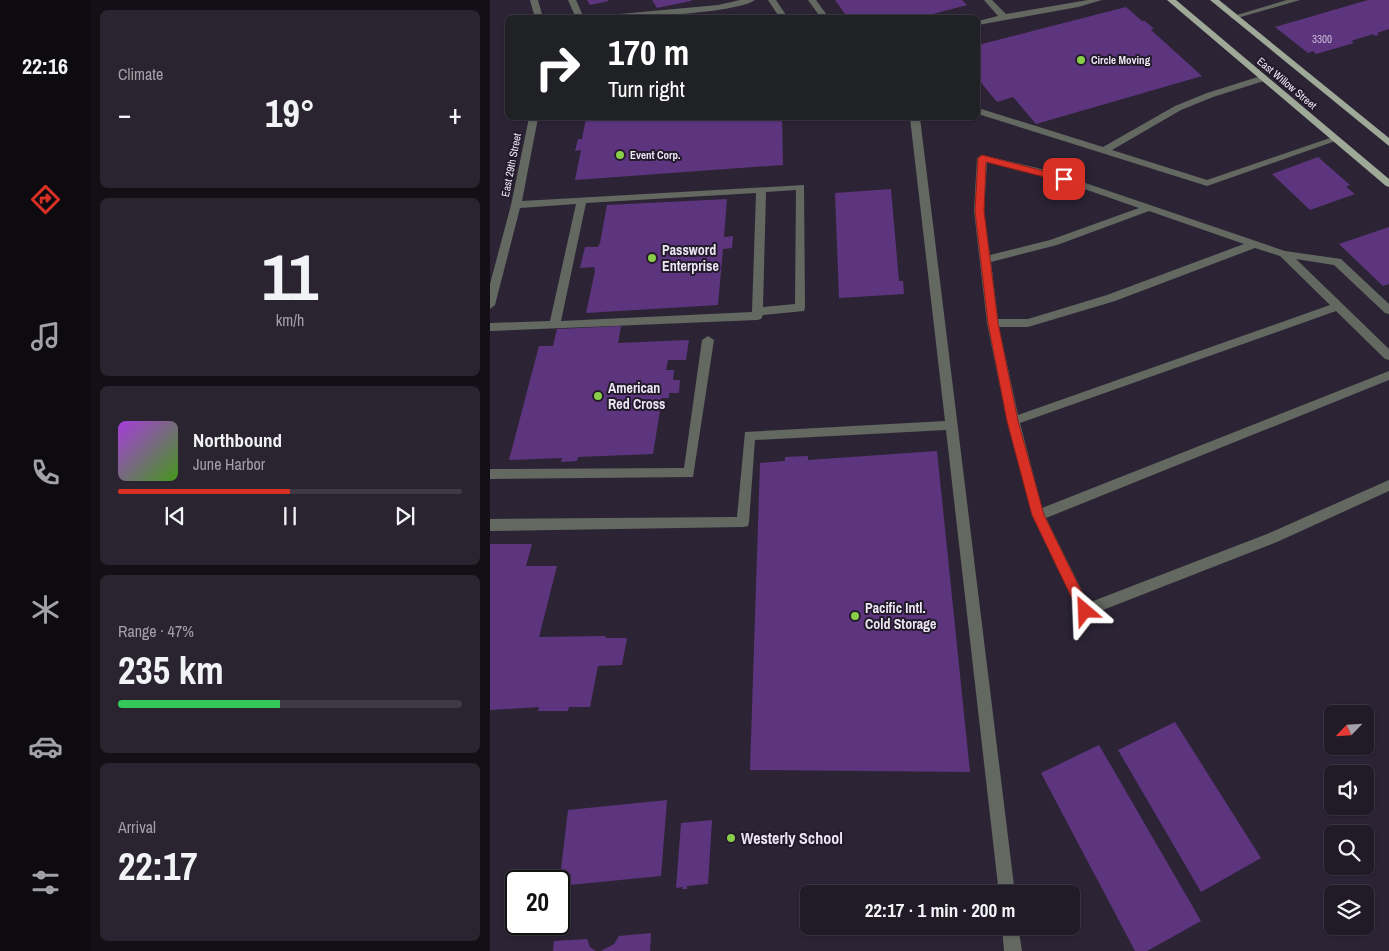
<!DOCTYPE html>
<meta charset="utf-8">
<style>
:root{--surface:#211b28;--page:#292430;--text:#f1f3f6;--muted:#a2a1a8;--line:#3e3945;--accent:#d93025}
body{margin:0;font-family:"Archivo Narrow",sans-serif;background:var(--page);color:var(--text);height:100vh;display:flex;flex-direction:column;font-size:19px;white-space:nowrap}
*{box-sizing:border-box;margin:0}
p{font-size:16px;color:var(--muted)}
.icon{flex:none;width:28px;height:28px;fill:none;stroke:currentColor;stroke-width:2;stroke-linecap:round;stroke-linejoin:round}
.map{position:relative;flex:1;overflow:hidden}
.details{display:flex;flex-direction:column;gap:10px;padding:10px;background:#120f16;width:400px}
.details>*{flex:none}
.banner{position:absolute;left:15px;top:15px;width:475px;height:105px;border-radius:8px;box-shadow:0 1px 4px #0004,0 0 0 1px var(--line);background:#202124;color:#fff;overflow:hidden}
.needle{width:32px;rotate:245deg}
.fabs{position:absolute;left:834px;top:705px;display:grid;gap:10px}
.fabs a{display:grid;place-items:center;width:50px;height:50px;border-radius:8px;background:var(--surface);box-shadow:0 1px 4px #0004,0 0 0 1px var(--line);font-size:25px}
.speed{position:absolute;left:15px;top:870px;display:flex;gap:10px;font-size:25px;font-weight:700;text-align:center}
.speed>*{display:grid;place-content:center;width:65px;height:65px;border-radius:50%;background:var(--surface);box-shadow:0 1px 4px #0004,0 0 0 1px var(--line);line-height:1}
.speed .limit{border:2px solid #111;border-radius:8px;background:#fff;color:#111}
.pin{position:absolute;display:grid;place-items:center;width:42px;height:42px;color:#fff;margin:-21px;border-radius:10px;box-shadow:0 2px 8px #0006}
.me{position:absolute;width:55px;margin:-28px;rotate:334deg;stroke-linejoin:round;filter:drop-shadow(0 0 4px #0008)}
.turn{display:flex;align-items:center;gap:18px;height:105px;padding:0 20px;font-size:22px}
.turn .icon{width:65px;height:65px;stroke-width:2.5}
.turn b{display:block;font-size:35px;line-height:42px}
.big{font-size:38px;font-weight:800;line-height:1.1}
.details .tile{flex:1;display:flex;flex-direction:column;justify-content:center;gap:8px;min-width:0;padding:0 18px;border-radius:8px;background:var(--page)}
.details .dial{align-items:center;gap:0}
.dial b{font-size:65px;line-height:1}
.song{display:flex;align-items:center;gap:15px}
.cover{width:60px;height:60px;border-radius:8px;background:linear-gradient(135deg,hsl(280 70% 55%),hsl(100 70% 35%))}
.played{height:5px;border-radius:2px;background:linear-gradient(90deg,var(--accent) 50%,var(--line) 50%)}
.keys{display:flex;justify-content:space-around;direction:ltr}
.heat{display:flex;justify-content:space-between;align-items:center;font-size:28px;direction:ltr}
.charge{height:8px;border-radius:4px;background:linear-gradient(90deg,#34c759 47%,var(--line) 0)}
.trip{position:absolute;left:310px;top:885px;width:280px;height:50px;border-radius:8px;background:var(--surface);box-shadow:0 1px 4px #0004,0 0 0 1px var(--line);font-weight:800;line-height:50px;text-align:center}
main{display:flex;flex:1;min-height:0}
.dock{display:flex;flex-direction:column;width:90px;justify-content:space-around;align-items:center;background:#0d0b10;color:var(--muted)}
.dock .icon{width:35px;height:35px}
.dock .selected{color:var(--accent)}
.dock b{font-size:22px;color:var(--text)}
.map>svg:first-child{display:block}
.building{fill:#5d357e}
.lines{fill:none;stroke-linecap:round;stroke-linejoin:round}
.minor{fill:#636960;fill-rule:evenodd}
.major{fill:#9ea997;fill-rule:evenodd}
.route{fill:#d93025;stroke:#8d1f18}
.poi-dot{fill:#89ce48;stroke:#231a2b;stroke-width:2}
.labels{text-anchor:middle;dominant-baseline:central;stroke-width:4;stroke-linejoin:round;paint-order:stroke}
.number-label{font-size:11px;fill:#c8bad5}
.far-poi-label{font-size:11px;font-weight:bold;fill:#ece7f2;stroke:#231a2b;text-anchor:start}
.far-street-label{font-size:11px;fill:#ece7f2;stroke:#231a2b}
.poi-label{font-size:14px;font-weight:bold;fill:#ece7f2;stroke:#231a2b;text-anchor:start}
.near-poi-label{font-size:16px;font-weight:bold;fill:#ece7f2;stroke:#231a2b;text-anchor:start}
</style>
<main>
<nav class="dock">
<b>22:16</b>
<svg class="icon selected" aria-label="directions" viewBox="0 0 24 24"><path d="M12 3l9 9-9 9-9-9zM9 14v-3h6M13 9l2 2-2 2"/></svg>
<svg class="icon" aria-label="music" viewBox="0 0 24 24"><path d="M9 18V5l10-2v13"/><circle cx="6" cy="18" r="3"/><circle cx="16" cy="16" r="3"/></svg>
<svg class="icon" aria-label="phone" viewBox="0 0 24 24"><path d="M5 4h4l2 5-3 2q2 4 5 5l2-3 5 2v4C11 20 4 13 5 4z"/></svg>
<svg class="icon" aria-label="climate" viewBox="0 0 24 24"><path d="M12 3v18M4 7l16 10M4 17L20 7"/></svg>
<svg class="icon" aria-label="car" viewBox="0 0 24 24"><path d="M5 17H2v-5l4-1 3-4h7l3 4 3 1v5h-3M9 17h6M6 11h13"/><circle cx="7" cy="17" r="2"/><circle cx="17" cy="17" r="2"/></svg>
<svg class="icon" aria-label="filters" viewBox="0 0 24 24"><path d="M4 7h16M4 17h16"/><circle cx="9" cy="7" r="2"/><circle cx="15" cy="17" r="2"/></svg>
</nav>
<section class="details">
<div class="tile"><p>Climate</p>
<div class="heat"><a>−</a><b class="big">19°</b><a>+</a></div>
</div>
<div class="tile dial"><b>11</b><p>km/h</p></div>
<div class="tile">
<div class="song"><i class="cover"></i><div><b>Northbound</b><p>June Harbor</p></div></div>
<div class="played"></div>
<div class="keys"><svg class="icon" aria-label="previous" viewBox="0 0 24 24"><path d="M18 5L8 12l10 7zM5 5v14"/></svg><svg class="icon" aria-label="pause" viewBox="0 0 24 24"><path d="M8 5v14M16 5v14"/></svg><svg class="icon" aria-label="next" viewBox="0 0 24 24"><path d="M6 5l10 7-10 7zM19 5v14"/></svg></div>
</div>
<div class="tile"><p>Range · 47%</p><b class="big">235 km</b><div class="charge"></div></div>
<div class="tile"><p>Arrival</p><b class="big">22:17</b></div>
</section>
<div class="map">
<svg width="899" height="951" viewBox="0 0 899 951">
<rect width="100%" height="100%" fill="#2c2435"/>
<g class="building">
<path d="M97,0H118V1L100,5Z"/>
<path d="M162,0H201V1L167,8Z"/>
<path d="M345,0H472L477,5L428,18H358Z"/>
<path d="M878,0H899V29L887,33L889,35L885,36L883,34L861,41L864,43L826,54L823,51L818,53L785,27Z"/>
<path d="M636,7L652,21H655L664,29L661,30L712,76L546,124L523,97L507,102L488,79V45Z"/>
<path d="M96,118H292L293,165L85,180L91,150L85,151L88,139H92Z"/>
<path d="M828,157L860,185L856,187L865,194L820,210L782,174Z"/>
<path d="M401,189L409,281H413L414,294L349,298L345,193Z"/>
<path d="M237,199L234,237L243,236L242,248L233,249L228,305L96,313L105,271L104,267L90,268L95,247H108L110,243L117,205Z"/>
<path d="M899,227V284L893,286L849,244Z"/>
<path d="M131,326L128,343L199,340L196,360H178L176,370H184L183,380H190L189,393H179V398H172L163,454L88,457L87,461L71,462L72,458L19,460L49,346H63L67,329Z"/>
<path d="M447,451L480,772L260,770L270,463L295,461V457L318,456V460Z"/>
<path d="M0,544H42L36,566H67L49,637L116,636L115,638H137L132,665L108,666L100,707H79L78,711H48L49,707L0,710Z"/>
<path d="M685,722L771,858L711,892L628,750Z"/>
<path d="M609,745L711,921L657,951H645L551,773Z"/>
<path d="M177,800L171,876L69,886L78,810Z"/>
<path d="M222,820L218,884L197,886V889H192L193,887L186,888L191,823Z"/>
<path d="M161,933L160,951H111L124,944L129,936Z"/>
<path d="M97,939L100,947L106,951H63L64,941Z"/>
</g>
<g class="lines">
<g class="minor">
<path d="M40,0H48L53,18H45Z"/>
<path d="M78,0H86L94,18H86Z"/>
<path d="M250,0H265C246,14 133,18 104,18L108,16L228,5Z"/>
<path d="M278,0H286L298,18H290Z"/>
<path d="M318,0H326L339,18H331Z"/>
<path d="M494,0H502L516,14L598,0H612L588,7L488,25V21L508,16Z"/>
<path d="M797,0H810L744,19L740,17Z"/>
<path d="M774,75L777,76V80L723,97L691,110L622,150L717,180L843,137H849L851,139L717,186L488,114V108L613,147L685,106L717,93Z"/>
<path d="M39,118H48L32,201L314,185L315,308L314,311L273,315L271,319L267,320L0,331V323L60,321L86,204L30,208L5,305L0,309V284L21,205ZM306,190L305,304L273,307L276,192ZM266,193L262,312L71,321L96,203Z"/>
<path d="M420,118H430L525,894H509L456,430L265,440L259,522L258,526L253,527L0,531V519L247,517L255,432L455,421Z"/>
<path d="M492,155L560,171L795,251L851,259L899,304V314L895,313L844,265L806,259L899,349V360L895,359L846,311L530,423L552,508L899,371V380L556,518L598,603L777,534L899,480V491L787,542L595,617L590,615L542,515L517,421L497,323L484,211L487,158ZM497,162L554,175L649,208L560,240L500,255L494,211ZM659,211L754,244L617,295L538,319H508L501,262L567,245ZM765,248L790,256L840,305L528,415L509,327H538L625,301Z"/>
<path d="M218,336L224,340L203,477L0,479V469L194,468L212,340Z"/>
<path d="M512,926H528L532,951H514Z"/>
</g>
<g class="major">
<path d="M677,0H686L899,179V187L896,186Z"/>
<path d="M720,0H729L899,138V146Z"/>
</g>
</g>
<path class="route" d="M492,155L577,177L578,179L574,182L496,162L494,211L508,323L528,421L554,515L601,611L599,615L595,617L590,615L542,515L517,421L498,323L485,211L488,158Z"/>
<g class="poi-dot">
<circle cx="591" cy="60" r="5"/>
<circle cx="130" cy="155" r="5"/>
<circle cx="162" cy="258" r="5"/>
<circle cx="108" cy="396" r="5"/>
<circle cx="365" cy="616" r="5"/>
<circle cx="241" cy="838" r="5"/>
</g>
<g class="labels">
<g class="number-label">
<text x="832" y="39">3300</text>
</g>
<g class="far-poi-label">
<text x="601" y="60">Circle Moving</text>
<text x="140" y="155">Event Corp.</text>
</g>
<g class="far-street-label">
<text transform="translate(797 83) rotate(40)">East Willow Street</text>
<text transform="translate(21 165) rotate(-79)">East 29th Street</text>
</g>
<g class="poi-label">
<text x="172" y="250">Password<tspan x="172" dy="16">Enterprise</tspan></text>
<text x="118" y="388">American<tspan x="118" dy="16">Red Cross</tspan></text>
<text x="375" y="608">Pacific Intl.<tspan x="375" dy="16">Cold Storage</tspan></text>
</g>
<g class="near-poi-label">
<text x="251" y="838">Westerly School</text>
</g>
</g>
</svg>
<div class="fabs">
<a><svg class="needle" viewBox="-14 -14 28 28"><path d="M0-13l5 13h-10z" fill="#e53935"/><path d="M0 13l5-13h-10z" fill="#a2a1a8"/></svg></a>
<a><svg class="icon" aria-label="sound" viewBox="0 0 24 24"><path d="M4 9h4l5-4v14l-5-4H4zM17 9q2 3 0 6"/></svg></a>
<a><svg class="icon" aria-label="search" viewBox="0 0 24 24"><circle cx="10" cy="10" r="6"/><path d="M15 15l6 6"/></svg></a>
<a><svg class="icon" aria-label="layers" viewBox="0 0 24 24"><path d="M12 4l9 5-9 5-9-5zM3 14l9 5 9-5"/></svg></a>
</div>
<div class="speed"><div class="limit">20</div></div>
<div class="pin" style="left:574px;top:179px;background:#d93025"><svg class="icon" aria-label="arrive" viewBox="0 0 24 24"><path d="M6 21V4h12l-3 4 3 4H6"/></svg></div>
<svg class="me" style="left:595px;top:611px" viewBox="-20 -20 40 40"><path d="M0-17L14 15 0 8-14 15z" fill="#d93025" stroke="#fff" stroke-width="4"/></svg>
<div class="trip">22:17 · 1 min · 200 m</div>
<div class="banner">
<div class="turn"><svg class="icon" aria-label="right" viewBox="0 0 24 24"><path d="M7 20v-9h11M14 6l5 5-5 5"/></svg><div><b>170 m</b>Turn right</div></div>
</div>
</div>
</main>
